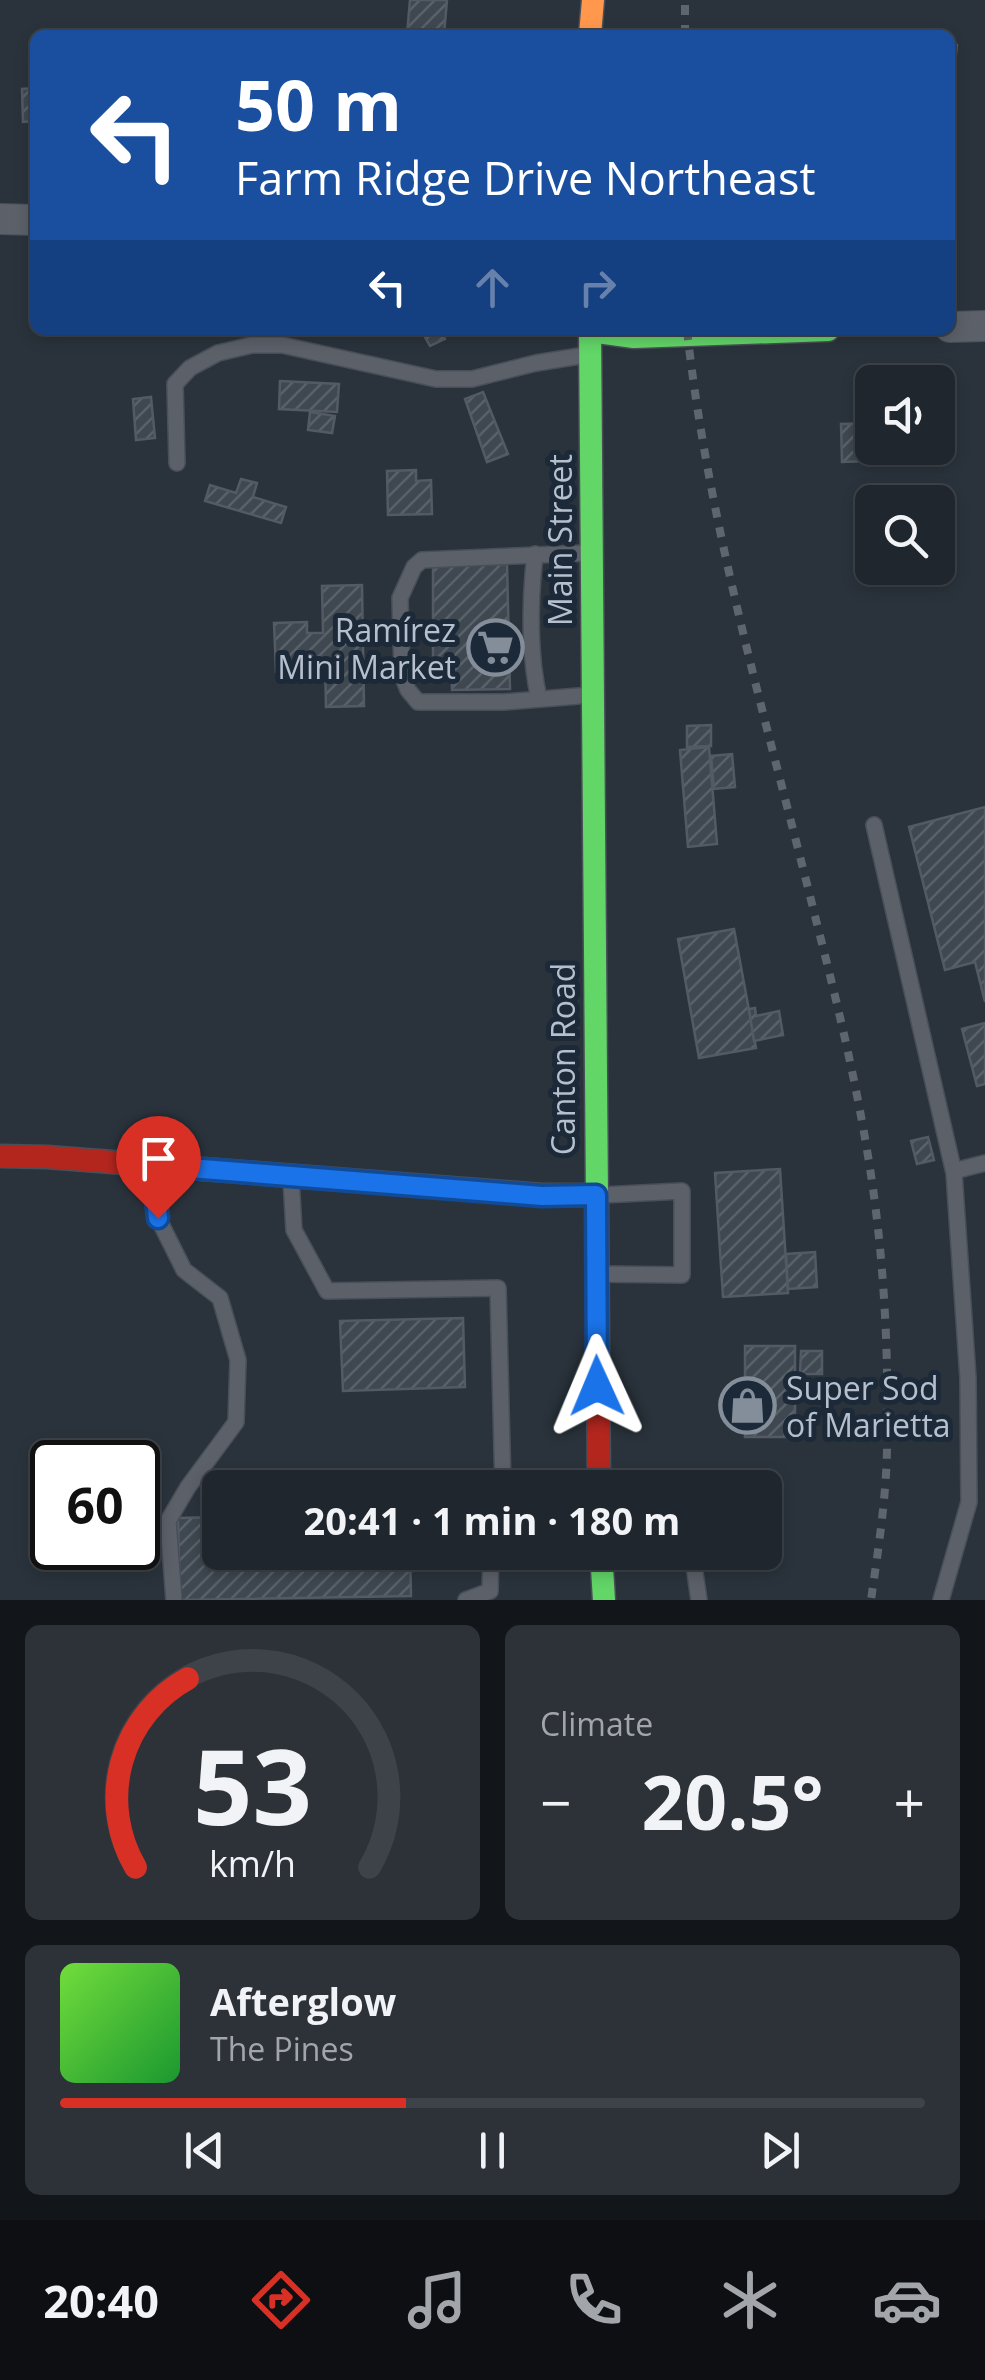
<!DOCTYPE html>
<meta charset="utf-8">
<style>
:root{--surface:#20262d;--page:#2d3239;--text:#f1f3f6;--muted:#a2a5aa;--line:#3d4349;--accent:#d93025}
body{margin:0;font-family:"Open Sans",sans-serif;background:var(--page);color:var(--text);height:100vh;display:flex;flex-direction:column;font-size:38px;white-space:nowrap}
*{box-sizing:border-box;margin:0}
p{font-size:32px;color:var(--muted)}
.icon{flex:none;width:55px;height:55px;fill:none;stroke:currentColor;stroke-width:2;stroke-linecap:round;stroke-linejoin:round}
.map{position:relative;height:1600px;overflow:hidden}
.details{display:flex;flex-direction:column;gap:25px;padding:25px;background:#121519;flex:1}
.details>*{flex:none}
.banner{position:absolute;left:30px;top:30px;width:925px;height:305px;border-radius:15px;box-shadow:0 5px 15px #0003,0 0 0 2px var(--line);background:#1a4fa0;color:#fff;overflow:hidden}
.buttons{position:absolute;left:855px;top:365px;display:grid;gap:20px}
.buttons a{display:grid;place-items:center;width:100px;height:100px;border-radius:15px;background:var(--surface);box-shadow:0 5px 15px #0003,0 0 0 2px var(--line);font-size:50px}
.speed{position:absolute;left:30px;top:1440px;display:flex;gap:20px;font-size:50px;font-weight:700;text-align:center}
.speed>*{display:grid;place-content:center;width:130px;height:130px;border-radius:50%;background:var(--surface);box-shadow:0 5px 15px #0003,0 0 0 2px var(--line);line-height:1}
.speed .limit{border:5px solid #111;border-radius:15px;background:#fff;color:#111}
.pin{position:absolute;display:grid;place-items:center;width:85px;height:85px;color:#fff;margin:-102px -42px;border-radius:50% 50% 50% 0;rotate:-45deg;box-shadow:0 0 10px #0007}
.pin .icon{rotate:45deg}
.me{position:absolute;width:110px;margin:-55px;rotate:359deg;stroke-linejoin:round;filter:drop-shadow(0 0 8px #0008)}
.turn{display:flex;align-items:center;gap:35px;height:210px;padding:0 40px;font-size:45px}
.turn .icon{width:130px;height:130px;stroke-width:2.5}
.turn b{display:block;font-size:70px;line-height:85px}
.lanes{display:flex;align-items:center;height:95px;padding:0 40px;background:#0003;justify-content:center;gap:50px;direction:ltr}
.lanes .off{opacity:.35}
.big{font-size:75px;font-weight:700;line-height:1.1}
.details .card{flex:1;display:flex;flex-direction:column;justify-content:center;gap:15px;min-width:0;padding:0 35px;border-radius:15px;background:var(--page)}
.details .dial{align-items:center;gap:0}
.dial svg{height:260px;overflow:visible;fill:none;stroke:var(--line);stroke-width:7;stroke-linecap:round;text-anchor:middle}
.dial text{fill:var(--text);stroke:none}
.song{display:flex;align-items:center;gap:30px}
.cover{width:120px;height:120px;border-radius:15px;background:linear-gradient(135deg,hsl(100 70% 55%),hsl(130 70% 35%))}
.played{height:10px;border-radius:5px;background:linear-gradient(90deg,var(--accent) 40%,var(--line) 40%)}
.keys{display:flex;justify-content:space-around;direction:ltr}
.heat{display:flex;justify-content:space-between;align-items:center;font-size:55px;direction:ltr}
.details .tiles{flex:1;display:grid;gap:25px;grid-template-columns:1fr 1fr}
.card:last-child{grid-column:span 2}
.trip{position:absolute;left:202px;top:1470px;width:580px;height:100px;border-radius:15px;background:var(--surface);box-shadow:0 5px 15px #0003,0 0 0 2px var(--line);font-weight:700;line-height:100px;text-align:center}
.tabs{display:flex;height:160px;justify-content:space-around;align-items:center;background:#0d0f12;color:var(--muted)}
.tabs .icon{width:70px;height:70px}
.tabs .active{color:var(--accent)}
.tabs b{font-size:45px;color:var(--text)}
.map>svg:first-child{display:block}
.building{fill:url(#building-hatch);stroke:#535a63;stroke-width:2.5}
.lines{fill:none;stroke-linecap:round;stroke-linejoin:round}
.lane-casing{stroke:#494f58;stroke-width:18}
.street-casing{stroke:#494f58;stroke-width:32}
.fast-casing{stroke:#494f58;stroke-width:25}
.slow-casing{stroke:#494f58;stroke-width:25}
.jam-casing{stroke:#494f58;stroke-width:25}
.lane{stroke:#5c6169;stroke-width:15}
.street{stroke:#5c6169;stroke-width:30}
.fast{stroke:#63d668;stroke-width:22}
.slow{stroke:#ff974d;stroke-width:22}
.jam{stroke:#b3261e;stroke-width:22}
.rail{stroke:#5f656d;stroke-width:8;stroke-dasharray:10 10;stroke-linecap:butt}
.route-casing{stroke:#114b97;stroke-width:25}
.route{stroke:#1a73e8;stroke-width:18}
.labels{text-anchor:middle;dominant-baseline:central;stroke-width:10;stroke-linejoin:round;paint-order:stroke}
.street-label{font-size:32px;fill:#b5bfcd;stroke:#1c2938}
.poi-label{font-size:32px;fill:#b5bfcd;stroke:#1c2938;text-anchor:end}
</style>
<div class="map">
<svg width="985" height="1600" viewBox="0 0 985 1600">
<defs>
<pattern id="building-hatch" width="6" height="6" patternUnits="userSpaceOnUse" patternTransform="scale(2.5)"><rect width="6" height="6" fill="#3f4750"/><path d="M-1 1l2-2M0 6l6-6M5 7l2-2" fill="none" stroke="#586068"/></pattern>
</defs>
<rect width="100%" height="100%" fill="#2a333c"/>
<g class="building">
<path d="M410,0H447L444,35H407Z"/>
<path d="M950,45H957L950,108Z"/>
<path d="M35,88V121L23,122L22,89Z"/>
<path d="M421,330H441L445,339L430,346Z"/>
<path d="M280,381L339,384L337,412L279,409Z"/>
<path d="M483,392L508,454L487,462L465,399Z"/>
<path d="M151,397L155,438L136,440L133,399Z"/>
<path d="M310,412L335,416L332,433L308,430Z"/>
<path d="M872,423V448H930V459L842,462L841,424Z"/>
<path d="M416,470V481L431,480L432,514L388,515L387,471Z"/>
<path d="M241,479L257,483L253,497L286,507L281,523L205,501L210,485L236,493Z"/>
<path d="M507,564L510,689L452,690L451,664H433V565Z"/>
<path d="M362,585L364,706L326,707L325,657H307V672H276L274,623L307,622V633H323L322,586Z"/>
<path d="M711,725V746L687,747V726Z"/>
<path d="M709,747L717,844L688,847L680,750Z"/>
<path d="M732,754L735,787L714,789L711,756Z"/>
<path d="M985,807V1002L975,962L945,970L909,827Z"/>
<path d="M734,929L756,1048L699,1058L678,939Z"/>
<path d="M755,1008L756,1016L779,1011L783,1035L754,1041L749,1009Z"/>
<path d="M985,1023V1084L977,1086L962,1029Z"/>
<path d="M928,1137L934,1160L917,1164L911,1141Z"/>
<path d="M780,1169L788,1293L723,1297L715,1173Z"/>
<path d="M815,1252L817,1287L788,1289L786,1254Z"/>
<path d="M463,1318L465,1387L343,1391L340,1321Z"/>
<rect x="745" y="1346" width="50" height="91"/>
<path d="M801,1351H822V1374H800Z"/>
<path d="M220,1517V1552H410L411,1596L180,1600L178,1518Z"/>
<path d="M410,1552H430L431,1570L411,1571Z"/>
</g>
<g class="lines">
<defs>
<g id="lane">
<path d="M177,463L175,384L190,368L218,353L252,345H282L436,379H472L536,363L586,355"/>
<path d="M587,553L422,560L414,567L400,598L402,675L408,690L418,702H504L591,695"/>
<path d="M535,554C530,599 529,654 539,699"/>
<path d="M874,825L954,1173L968,1378L969,1502L941,1600"/>
<path d="M152,1169L158,1218L184,1270L220,1298L238,1360L236,1422L188,1487L168,1521L174,1600"/>
<path d="M954,1171L985,1163"/>
<path d="M291,1179L294,1230L327,1291L498,1288L503,1488"/>
<path d="M600,1274L682,1275V1191L602,1195"/>
<path d="M509,1488L529,1483L595,1481"/>
<path d="M687,1552L694,1566L699,1600"/>
<path d="M466,1600L490,1591L491,1552"/>
</g>
<g id="street">
<path d="M0,219L35,220"/>
<path d="M950,327L985,326"/>
</g>
<g id="fast">
<path d="M590,330L597,1200"/>
<path d="M590,331L634,337L828,330"/>
<path d="M601,1552L604,1600"/>
</g>
<path id="slow" d="M590,35L593,0"/>
<g id="jam">
<path d="M0,1156L47,1157L542,1195H596"/>
<path d="M597,1200L599,1488"/>
</g>
</defs>
<use href="#lane" class="lane-casing"/>
<use href="#street" class="street-casing"/>
<use href="#fast" class="fast-casing"/>
<use href="#slow" class="slow-casing"/>
<use href="#jam" class="jam-casing"/>
<use href="#lane" class="lane"/>
<use href="#street" class="street"/>
<use href="#fast" class="fast"/>
<use href="#slow" class="slow"/>
<use href="#jam" class="jam"/>
<g class="rail">
<path d="M685,35V0"/>
<path d="M687,330C709,530 768,726 816,920C836,998 855,1076 868,1156C884,1252 889,1352 887,1450C886,1500 878,1551 871,1600"/>
</g>
</g>
<g class="lines">
<defs>
<path id="route" d="M158,1218L152,1165L542,1196L596,1195L597,1386"/>
</defs>
<use href="#route" class="route-casing"/>
<use href="#route" class="route"/>
</g>
<defs>
<symbol id="supermarket-ring" viewBox="-11 -11 22 22"><circle r="9.5" fill="#1c2938" stroke="#848e9a" stroke-width="1.5"/><path d="M-6-5.5h2.5l.6 2H6L4.5 2H-2.5L-4.4-4H-6ZM-1.5 3.2a1.3 1.3 0 1 0 .1 0ZM3 3.2a1.3 1.3 0 1 0 .1 0Z" fill="#848e9a"/></symbol>
<symbol id="shop-ring" viewBox="-11 -11 22 22"><circle r="9.5" fill="#1c2938" stroke="#848e9a" stroke-width="1.5"/><path d="M-5-2.5h2.3a2.7 3.5 0 0 1 5.4 0H5L5.5 6h-11ZM-1.5-2.5h3a1.5 2.3 0 0 0-3 0Z" fill="#848e9a"/></symbol>
</defs>
<g fill-rule="evenodd">
<use href="#supermarket-ring" x="464" y="616" width="63" height="63"/>
<use href="#shop-ring" x="716" y="1374" width="63" height="63"/>
</g>
<g class="labels">
<g class="street-label">
<text transform="translate(559 540) rotate(-90)">Main Street</text>
<text transform="translate(562 1059) rotate(-90)">Canton Road</text>
</g>
<g class="poi-label">
<text x="456" y="629">Ramírez<tspan x="456" dy="37">Mini Market</tspan></text>
<text x="786" y="1387" text-anchor="start">Super Sod<tspan x="786" dy="37">of Marietta</tspan></text>
</g>
</g>
</svg>
<div class="buttons">
<a><svg class="icon" aria-label="sound" viewBox="0 0 24 24"><path d="M4 9h4l5-4v14l-5-4H4zM17 9q2 3 0 6"/></svg></a>
<a><svg class="icon" aria-label="search" viewBox="0 0 24 24"><circle cx="10" cy="10" r="6"/><path d="M15 15l6 6"/></svg></a>
</div>
<div class="speed"><div class="limit">60</div></div>
<div class="pin" style="left:158px;top:1218px;background:#d93025"><svg class="icon" aria-label="arrive" viewBox="0 0 24 24"><path d="M6 21V4h12l-3 4 3 4H6"/></svg></div>
<svg class="me" style="left:597px;top:1386px" viewBox="-20 -20 40 40"><path d="M0-17L14 15 0 8-14 15z" fill="#1a73e8" stroke="#fff" stroke-width="4"/></svg>
<div class="trip">20:41 · 1 min · 180 m</div>
<div class="banner">
<div class="turn"><svg class="icon" aria-label="left" viewBox="0 0 24 24"><path d="M17 20v-9H6M10 6l-5 5 5 5"/></svg><div><b>50 m</b>Farm Ridge Drive Northeast</div></div>
<div class="lanes"><svg class="icon" aria-label="left" viewBox="0 0 24 24"><path d="M17 20v-9H6M10 6l-5 5 5 5"/></svg><svg class="icon off" aria-label="ahead" viewBox="0 0 24 24"><path d="M12 20V5M6 11l6-6 6 6"/></svg><svg class="icon off" aria-label="right" viewBox="0 0 24 24"><path d="M7 20v-9h11M14 6l5 5-5 5"/></svg></div>
</div>
</div>
<section class="details">
<div class="tiles">
<div class="card dial"><svg viewBox="0 0 100 80">
<path d="M14 69A42 42 0 1 1 86 69"/>
<path d="M14 69A42 42 0 0 1 30 11" stroke="#d93025"/>
<text x="50" y="56" font-size="32" font-weight="700">53</text>
<text x="50" y="72" font-size="11">km/h</text>
</svg></div>
<div class="card"><p>Climate</p>
<div class="heat"><a>−</a><b class="big">20.5°</b><a>+</a></div>
</div>
<div class="card">
<div class="song"><i class="cover"></i><div><b>Afterglow</b><p>The Pines</p></div></div>
<div class="played"></div>
<div class="keys"><svg class="icon" aria-label="previous" viewBox="0 0 24 24"><path d="M18 5L8 12l10 7zM5 5v14"/></svg><svg class="icon" aria-label="pause" viewBox="0 0 24 24"><path d="M8 5v14M16 5v14"/></svg><svg class="icon" aria-label="next" viewBox="0 0 24 24"><path d="M6 5l10 7-10 7zM19 5v14"/></svg></div>
</div>
</div>
</section>
<nav class="tabs">
<b>20:40</b>
<svg class="icon active" aria-label="directions" viewBox="0 0 24 24"><path d="M12 3l9 9-9 9-9-9zM9 14v-3h6M13 9l2 2-2 2"/></svg>
<svg class="icon" aria-label="music" viewBox="0 0 24 24"><path d="M9 18V5l10-2v13"/><circle cx="6" cy="18" r="3"/><circle cx="16" cy="16" r="3"/></svg>
<svg class="icon" aria-label="phone" viewBox="0 0 24 24"><path d="M5 4h4l2 5-3 2q2 4 5 5l2-3 5 2v4C11 20 4 13 5 4z"/></svg>
<svg class="icon" aria-label="climate" viewBox="0 0 24 24"><path d="M12 3v18M4 7l16 10M4 17L20 7"/></svg>
<svg class="icon" aria-label="car" viewBox="0 0 24 24"><path d="M5 17H2v-5l4-1 3-4h7l3 4 3 1v5h-3M9 17h6M6 11h13"/><circle cx="7" cy="17" r="2"/><circle cx="17" cy="17" r="2"/></svg>
</nav>
